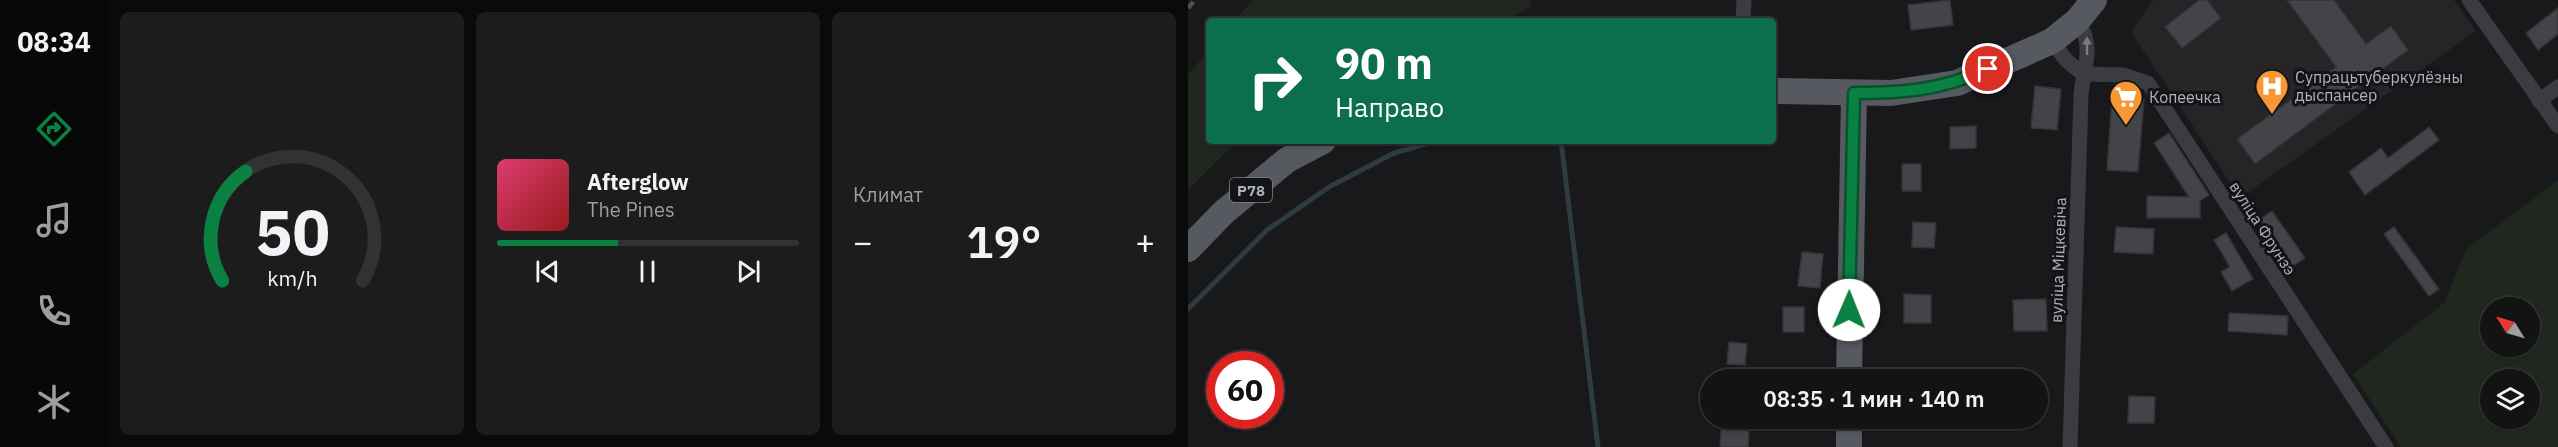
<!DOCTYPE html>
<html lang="ru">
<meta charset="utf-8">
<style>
:root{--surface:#131314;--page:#1c1c1d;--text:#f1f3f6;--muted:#9d9ea0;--line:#323234;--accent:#0b8043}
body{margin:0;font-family:"IBM Plex Sans",sans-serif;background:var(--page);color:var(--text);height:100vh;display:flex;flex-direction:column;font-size:22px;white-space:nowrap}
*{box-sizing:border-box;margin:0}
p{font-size:20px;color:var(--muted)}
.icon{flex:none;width:33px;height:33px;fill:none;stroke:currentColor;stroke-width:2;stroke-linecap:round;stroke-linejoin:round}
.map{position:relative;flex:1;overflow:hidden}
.drawer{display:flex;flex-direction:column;gap:12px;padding:12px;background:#0a0a0b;width:1080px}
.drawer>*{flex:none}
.top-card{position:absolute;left:18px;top:18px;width:570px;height:126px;border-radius:6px;box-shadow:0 2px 4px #0004,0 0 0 2px var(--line);background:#0b6e4f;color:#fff;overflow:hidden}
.needle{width:39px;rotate:307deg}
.fabs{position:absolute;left:1292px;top:297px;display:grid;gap:12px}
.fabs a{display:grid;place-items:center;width:60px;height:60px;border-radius:50%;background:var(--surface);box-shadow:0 2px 4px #0004,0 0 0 2px var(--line);font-size:30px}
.speed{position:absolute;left:18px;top:351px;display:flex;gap:12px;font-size:30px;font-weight:700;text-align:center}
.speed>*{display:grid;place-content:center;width:78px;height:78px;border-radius:50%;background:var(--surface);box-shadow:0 2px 4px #0004,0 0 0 2px var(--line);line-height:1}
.speed .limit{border:9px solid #d22;background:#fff;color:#111}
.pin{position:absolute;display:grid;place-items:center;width:51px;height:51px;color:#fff;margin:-26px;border:3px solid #fff;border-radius:50%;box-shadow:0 2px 6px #0007}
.me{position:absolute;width:66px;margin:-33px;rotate:1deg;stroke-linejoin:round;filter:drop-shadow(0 0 4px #0008)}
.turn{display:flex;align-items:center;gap:21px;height:126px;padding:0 30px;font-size:27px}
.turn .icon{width:78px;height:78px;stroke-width:2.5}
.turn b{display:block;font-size:42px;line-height:51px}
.big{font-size:45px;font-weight:600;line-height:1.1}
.drawer .tile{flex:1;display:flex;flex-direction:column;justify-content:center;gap:9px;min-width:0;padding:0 21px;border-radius:9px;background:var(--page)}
.drawer .dial{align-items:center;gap:0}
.dial svg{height:156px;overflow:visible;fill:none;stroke:var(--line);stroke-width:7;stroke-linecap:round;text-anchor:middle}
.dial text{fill:var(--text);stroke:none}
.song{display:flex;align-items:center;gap:18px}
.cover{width:72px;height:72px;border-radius:9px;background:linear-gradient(135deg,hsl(340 70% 55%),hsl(0 70% 35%))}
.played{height:6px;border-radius:3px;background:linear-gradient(90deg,var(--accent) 40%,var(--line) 40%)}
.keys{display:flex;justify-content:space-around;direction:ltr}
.heat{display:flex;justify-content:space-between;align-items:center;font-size:33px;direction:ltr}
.drawer .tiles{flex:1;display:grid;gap:12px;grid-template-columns:repeat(3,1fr)}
.trip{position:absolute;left:512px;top:369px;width:348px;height:60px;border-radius:30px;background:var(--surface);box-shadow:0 2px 4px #0004,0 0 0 2px var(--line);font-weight:600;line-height:60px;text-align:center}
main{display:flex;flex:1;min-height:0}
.dock{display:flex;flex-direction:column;width:108px;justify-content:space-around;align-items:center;background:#080808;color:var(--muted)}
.dock .icon{width:42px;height:42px}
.dock .on{color:var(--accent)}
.dock b{font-size:27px;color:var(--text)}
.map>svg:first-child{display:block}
.built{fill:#252528}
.green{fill:#1f271f;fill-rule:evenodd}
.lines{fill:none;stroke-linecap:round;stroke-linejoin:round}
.stream{stroke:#2e3b40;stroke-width:5}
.building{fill:#434448;stroke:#333437;stroke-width:1.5}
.street{stroke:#3a3c41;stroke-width:15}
.primary{stroke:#565960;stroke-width:26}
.rail{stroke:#4d5056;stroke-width:4.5;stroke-dasharray:8 6;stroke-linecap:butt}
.oneway{fill:#787d84}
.route-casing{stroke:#07532c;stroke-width:15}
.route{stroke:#0b8043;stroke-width:10}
.labels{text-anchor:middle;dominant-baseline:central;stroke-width:6;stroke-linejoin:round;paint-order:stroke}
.shield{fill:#141416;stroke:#7e838a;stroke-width:1.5}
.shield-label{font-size:15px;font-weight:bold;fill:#abb3bb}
.poi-label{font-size:16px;fill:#abb3bb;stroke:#141416;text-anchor:start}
.street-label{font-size:16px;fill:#abb3bb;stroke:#141416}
</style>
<main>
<nav class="dock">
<b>08:34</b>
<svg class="icon on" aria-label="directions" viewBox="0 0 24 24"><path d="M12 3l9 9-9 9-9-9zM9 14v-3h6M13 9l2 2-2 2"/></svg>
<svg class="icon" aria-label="music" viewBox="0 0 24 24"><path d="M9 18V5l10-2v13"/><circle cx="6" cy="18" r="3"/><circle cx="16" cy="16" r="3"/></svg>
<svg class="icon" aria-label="phone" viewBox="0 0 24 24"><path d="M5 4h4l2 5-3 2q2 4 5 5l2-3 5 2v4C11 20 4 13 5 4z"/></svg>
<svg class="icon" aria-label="climate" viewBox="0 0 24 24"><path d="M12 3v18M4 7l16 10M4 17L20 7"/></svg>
</nav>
<section class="drawer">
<div class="tiles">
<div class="tile dial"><svg viewBox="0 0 100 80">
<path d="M14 69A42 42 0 1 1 86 69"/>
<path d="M14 69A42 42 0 0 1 26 13" stroke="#0b8043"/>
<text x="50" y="56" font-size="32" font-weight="700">50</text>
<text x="50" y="72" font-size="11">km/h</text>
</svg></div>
<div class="tile">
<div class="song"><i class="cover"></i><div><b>Afterglow</b><p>The Pines</p></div></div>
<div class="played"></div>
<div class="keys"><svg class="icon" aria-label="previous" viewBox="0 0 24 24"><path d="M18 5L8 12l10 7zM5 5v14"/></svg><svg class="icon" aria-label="pause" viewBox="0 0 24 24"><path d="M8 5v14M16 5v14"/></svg><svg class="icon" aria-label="next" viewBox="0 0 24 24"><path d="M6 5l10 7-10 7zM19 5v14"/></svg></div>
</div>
<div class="tile"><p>Климат</p>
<div class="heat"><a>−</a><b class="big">19°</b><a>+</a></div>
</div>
</div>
</section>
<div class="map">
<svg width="1370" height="447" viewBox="0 0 1370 447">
<rect width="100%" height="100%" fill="#19191b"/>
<path class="built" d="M965,0H1266L1288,31L1052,198L943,32Z"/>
<g class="green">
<path d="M65,0H342V6L319,21H46Z"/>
<path d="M21,50V141H49L0,190V75Z"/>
<path d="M1370,180V447H1213L1165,374L1256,303L1279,248ZM1302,308H1341V346H1302ZM1302,380H1341V418H1302Z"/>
</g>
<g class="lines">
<g class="stream">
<path d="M373,141L410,447"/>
<path d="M0,309L79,230L141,187L206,153L248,141"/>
</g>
</g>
<g class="building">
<path d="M762,0L765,25L723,30L720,5Z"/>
<path d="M1011,0H1019L1033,18L994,48L977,27Z"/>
<path d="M1099,0H1146L1178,44L1203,26L1220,50L1067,164L1049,139L1148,67Z"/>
<path d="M1370,8V34L1350,50L1338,33Z"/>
<path d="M847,86L873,89L869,130L843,128Z"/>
<path d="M924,98L956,100L950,172L919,170Z"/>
<path d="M788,126V148L762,149V127Z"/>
<path d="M1241,127L1251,140L1177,195L1161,172L1193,148L1200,158Z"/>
<path d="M981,133L1021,195L1012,201V218H959V196L1001,197L966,143Z"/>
<rect x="714" y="164" width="19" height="27"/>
<path d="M1084,211L1117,258L1102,268L1069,221Z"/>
<path d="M725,222L748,223L746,248L724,247Z"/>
<path d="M928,227L966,229L965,254L926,252Z"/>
<path d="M1206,227L1251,289L1241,296L1196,234Z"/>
<path d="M1038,233L1065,279L1044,291L1033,272L1042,267L1026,240Z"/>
<path d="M614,252L635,254L632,288L610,286Z"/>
<path d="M716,294L743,295V323H716Z"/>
<path d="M858,299L859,331H826L825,300Z"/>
<rect x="595" y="307" width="21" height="25"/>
<path d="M1041,313L1100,316L1099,335L1040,331Z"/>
<path d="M541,342L559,344L557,365L539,364Z"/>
<path d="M941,396L967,397L966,423H940Z"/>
<path d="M534,418H562L560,447H532Z"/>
</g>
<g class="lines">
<g class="street">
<path d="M1281,0L1370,126"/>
<path d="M555,21L556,0"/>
<path d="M864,41L878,60L895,74"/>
<path d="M895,74L936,75L960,83L1198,447"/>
<path d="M1351,101L1370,87"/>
<path d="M882,447L893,96C895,66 908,46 889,21"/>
</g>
<g class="primary">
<path d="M585,91L703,93L769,83L864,41L889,21L906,0"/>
<path d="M0,249L36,212L99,160L135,141"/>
<path d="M661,380L666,93"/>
<path d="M661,447V418"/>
</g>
<path class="rail" d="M0,8L7,0"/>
</g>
<defs><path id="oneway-solid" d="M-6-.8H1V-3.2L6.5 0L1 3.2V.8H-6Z" transform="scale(1.5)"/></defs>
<use class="oneway" href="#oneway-solid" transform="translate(899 46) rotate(-90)"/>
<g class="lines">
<defs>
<path id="route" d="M661,310L666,93C717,93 753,90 800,69"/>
</defs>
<use href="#route" class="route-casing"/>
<use href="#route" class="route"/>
</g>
<defs>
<symbol id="hospital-pin" viewBox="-11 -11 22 30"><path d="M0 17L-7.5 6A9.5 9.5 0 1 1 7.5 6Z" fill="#f89835" stroke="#141416"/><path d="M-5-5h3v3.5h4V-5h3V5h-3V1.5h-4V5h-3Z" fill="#fff"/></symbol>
<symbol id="supermarket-pin" viewBox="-11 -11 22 30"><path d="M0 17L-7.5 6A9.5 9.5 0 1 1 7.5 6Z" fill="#f89835" stroke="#141416"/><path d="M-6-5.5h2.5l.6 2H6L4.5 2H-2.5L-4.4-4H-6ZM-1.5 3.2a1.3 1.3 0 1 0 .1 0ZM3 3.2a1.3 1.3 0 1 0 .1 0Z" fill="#fff"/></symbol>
</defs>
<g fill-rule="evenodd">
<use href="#hospital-pin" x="1065" y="67" width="38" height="52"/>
<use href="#supermarket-pin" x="919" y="78" width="38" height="52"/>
</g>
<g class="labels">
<rect class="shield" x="42" y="178" width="42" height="24" rx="4.5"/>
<g class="shield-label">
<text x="63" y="190">Р78</text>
</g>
<g class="poi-label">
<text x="1107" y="77">Супрацьтуберкулёзны<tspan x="1107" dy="18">дыспансер</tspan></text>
<text x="961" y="97">Копеечка</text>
</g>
<g class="street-label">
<text transform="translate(1075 228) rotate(57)">вуліца Фрунзэ</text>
<text transform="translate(870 260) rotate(-88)">вуліца Міцкевіча</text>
</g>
</g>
</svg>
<div class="fabs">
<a><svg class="needle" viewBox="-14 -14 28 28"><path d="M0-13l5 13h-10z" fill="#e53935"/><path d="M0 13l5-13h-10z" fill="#9d9ea0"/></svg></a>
<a><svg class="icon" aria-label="layers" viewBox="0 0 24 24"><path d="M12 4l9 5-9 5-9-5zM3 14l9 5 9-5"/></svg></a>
</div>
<div class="speed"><div class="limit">60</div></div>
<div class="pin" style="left:800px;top:69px;background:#d93025"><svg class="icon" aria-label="arrive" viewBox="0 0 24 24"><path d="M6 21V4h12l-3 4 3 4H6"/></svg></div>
<svg class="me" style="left:661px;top:310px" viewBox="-20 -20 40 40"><circle r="19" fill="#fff"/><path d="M0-13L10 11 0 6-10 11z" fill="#0b8043"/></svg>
<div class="trip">08:35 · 1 мин · 140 m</div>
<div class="top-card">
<div class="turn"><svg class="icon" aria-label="right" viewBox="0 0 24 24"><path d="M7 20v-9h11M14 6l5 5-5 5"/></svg><div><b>90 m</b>Направо</div></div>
</div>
</div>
</main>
